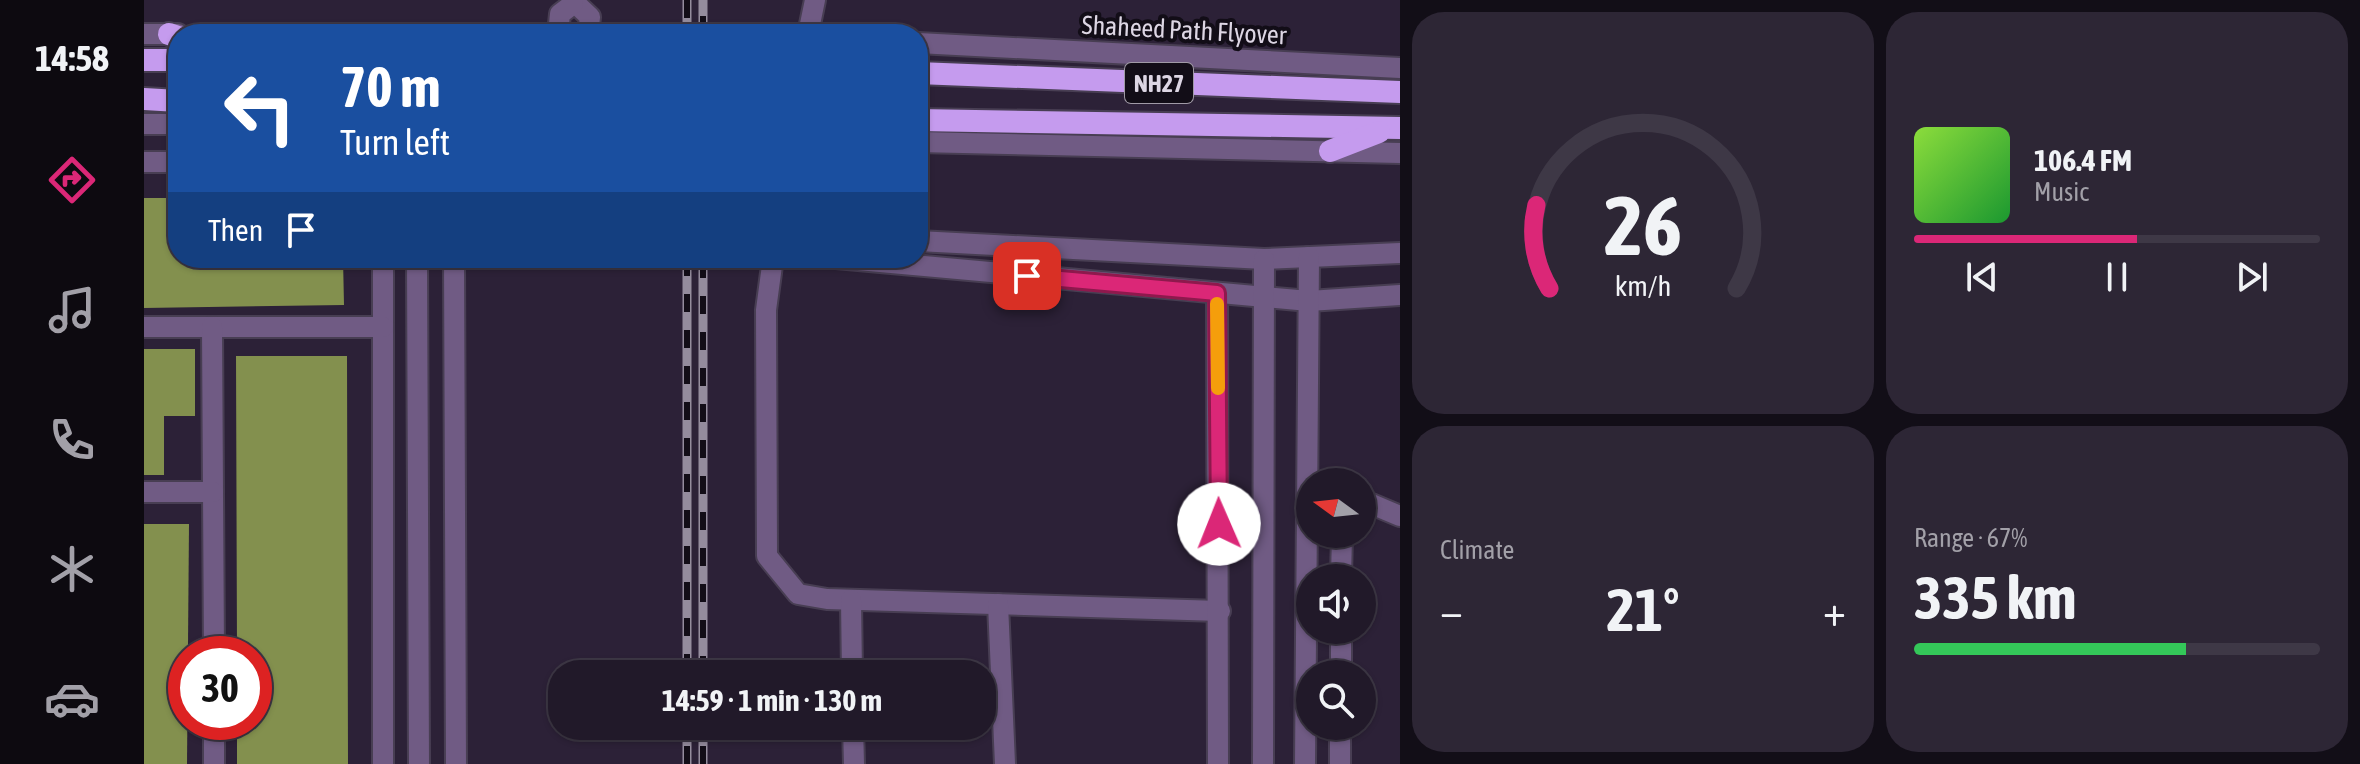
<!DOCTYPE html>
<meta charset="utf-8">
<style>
:root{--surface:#211929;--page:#2d2635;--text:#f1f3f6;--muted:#a2a0a8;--line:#3e3846;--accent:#db2777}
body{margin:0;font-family:"Asap Condensed",sans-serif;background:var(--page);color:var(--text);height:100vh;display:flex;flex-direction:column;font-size:30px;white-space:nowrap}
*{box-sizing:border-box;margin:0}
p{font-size:26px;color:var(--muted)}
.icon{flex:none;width:44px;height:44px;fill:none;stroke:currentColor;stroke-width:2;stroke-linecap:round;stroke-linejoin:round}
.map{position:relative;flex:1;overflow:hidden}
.drawer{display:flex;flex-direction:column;gap:12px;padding:12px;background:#120e17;width:960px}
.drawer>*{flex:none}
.banner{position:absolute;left:24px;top:24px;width:760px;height:244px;border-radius:32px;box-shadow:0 2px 6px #0004,0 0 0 2px var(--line);background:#1a4fa0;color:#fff;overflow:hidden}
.needle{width:52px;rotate:285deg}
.buttons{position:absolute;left:1152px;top:468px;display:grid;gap:16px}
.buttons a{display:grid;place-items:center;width:80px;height:80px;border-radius:50%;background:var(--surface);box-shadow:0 2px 6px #0004,0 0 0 2px var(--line);font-size:40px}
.speed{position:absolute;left:24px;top:636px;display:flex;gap:16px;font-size:40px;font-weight:700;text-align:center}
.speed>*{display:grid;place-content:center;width:104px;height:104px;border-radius:50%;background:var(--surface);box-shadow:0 2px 6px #0004,0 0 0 2px var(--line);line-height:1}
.speed .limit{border:12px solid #d22;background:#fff;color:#111}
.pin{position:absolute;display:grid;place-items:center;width:68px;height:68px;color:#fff;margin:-34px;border-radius:16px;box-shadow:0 4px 12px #0006}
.me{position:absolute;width:88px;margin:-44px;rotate:359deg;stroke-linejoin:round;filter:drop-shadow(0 0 6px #0008)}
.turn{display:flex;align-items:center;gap:28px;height:168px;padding:0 40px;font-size:36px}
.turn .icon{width:104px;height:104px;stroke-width:2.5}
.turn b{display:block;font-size:56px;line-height:68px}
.then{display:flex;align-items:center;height:76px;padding:0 40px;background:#0003;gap:16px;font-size:30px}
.big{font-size:60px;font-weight:700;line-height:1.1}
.drawer .widget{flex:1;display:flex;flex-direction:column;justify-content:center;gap:12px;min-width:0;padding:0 28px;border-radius:32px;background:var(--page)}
.drawer .dial{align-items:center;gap:0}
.dial svg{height:208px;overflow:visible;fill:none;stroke:var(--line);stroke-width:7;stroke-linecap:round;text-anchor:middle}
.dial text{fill:var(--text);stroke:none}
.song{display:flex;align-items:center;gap:24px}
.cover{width:96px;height:96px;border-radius:12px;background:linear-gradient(135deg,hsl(90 70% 55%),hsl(130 70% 35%))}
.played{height:8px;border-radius:4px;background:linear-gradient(90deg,var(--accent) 55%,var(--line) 55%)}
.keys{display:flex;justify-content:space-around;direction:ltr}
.heat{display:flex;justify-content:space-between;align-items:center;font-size:44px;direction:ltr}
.charge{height:12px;border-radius:6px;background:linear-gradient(90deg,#34c759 67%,var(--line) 0)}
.drawer .tiles{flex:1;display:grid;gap:12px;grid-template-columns:repeat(2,1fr)}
.trip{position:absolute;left:404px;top:660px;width:448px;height:80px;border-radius:32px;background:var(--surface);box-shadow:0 2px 6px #0004,0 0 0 2px var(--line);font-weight:700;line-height:80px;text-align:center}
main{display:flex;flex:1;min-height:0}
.tab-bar{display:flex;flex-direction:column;width:144px;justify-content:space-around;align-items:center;background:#0d0a10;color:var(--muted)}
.tab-bar .icon{width:56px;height:56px}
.tab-bar .on{color:var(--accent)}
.tab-bar b{font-size:36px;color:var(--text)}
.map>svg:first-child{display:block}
.building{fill:#83904e}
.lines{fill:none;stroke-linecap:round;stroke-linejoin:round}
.minor-casing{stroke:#483e53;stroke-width:24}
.tertiary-casing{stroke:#483e53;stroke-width:24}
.trunk-casing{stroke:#483e53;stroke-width:26}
.minor{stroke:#705b84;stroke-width:20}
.tertiary{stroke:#705b84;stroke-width:20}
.trunk{stroke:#c59bee;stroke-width:22}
.rail-casing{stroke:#948c9d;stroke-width:9}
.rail{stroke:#120d17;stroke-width:6;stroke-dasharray:18;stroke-linecap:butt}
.route-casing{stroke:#8e194d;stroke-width:20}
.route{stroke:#db2777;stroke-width:14}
.slow{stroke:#f59e0b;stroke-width:14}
.labels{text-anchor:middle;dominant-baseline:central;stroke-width:8;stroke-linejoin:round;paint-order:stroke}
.shield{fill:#120d17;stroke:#a09aa6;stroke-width:2}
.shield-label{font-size:24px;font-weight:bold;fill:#ddd6e4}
.street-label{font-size:26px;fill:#ddd6e4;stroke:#120d17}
</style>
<main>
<nav class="tab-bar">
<b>14:58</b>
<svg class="icon on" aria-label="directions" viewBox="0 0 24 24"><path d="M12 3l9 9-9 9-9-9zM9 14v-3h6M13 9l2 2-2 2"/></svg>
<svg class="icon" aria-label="music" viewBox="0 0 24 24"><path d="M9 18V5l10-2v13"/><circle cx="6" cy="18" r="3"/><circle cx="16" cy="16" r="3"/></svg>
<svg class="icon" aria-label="phone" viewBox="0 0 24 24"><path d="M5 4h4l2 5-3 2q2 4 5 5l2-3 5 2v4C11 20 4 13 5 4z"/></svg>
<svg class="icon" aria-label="climate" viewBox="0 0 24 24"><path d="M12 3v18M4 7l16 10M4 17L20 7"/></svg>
<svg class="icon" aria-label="car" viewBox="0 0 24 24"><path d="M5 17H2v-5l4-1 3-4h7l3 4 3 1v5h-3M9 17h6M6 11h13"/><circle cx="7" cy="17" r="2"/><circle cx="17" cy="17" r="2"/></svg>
</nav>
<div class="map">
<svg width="1256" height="764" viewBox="0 0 1256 764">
<rect width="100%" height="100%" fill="#2c2137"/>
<g class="building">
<path d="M0,198H34V258H199L200,305L0,308Z"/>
<path d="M0,349H51V416H20V475H0Z"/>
<path d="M92,356H203L204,764H93V722H110V654H93Z"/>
<path d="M0,524H45L43,764H0Z"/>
</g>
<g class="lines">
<defs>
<g id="minor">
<path d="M428,0L446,17L444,34"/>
<path d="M414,34L416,14L429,4"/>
<path d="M0,162H34"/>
<path d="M239,258V764"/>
<path d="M273,258L275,764"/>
<path d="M310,258L312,764"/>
<path d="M629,258L622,310L623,556L654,594L683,599L1076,611"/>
<path d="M1073,293L1074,764"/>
<path d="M0,327H239"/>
<path d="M68,327L70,654"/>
<path d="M0,492H69"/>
<path d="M1218,500L1256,516"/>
<path d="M1197,578L1198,534"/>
<path d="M707,600L708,674"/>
<path d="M854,604L861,764"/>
<path d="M1197,674V630"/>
<path d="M70,722V764"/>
<path d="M709,726L710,764"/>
<path d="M1196,764V726"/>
</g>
<g id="tertiary">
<path d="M0,34H34"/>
<path d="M664,34L671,0"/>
<path d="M774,43L1256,68"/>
<path d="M0,124H34"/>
<path d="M774,142L1256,153"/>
<path d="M774,241L1120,259L1256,253"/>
<path d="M692,258L1165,301L1256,295"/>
<path d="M1119,764L1120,259"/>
<path d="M1161,764L1165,257"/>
</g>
<g id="trunk">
<path d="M25,34L34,37"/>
<path d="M0,60H34"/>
<path d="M774,73L1256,92"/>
<path d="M0,99L34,101"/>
<path d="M774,120L1256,128"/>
<path d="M1186,151L1235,132"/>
</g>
</defs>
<use href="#minor" class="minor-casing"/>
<use href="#tertiary" class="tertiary-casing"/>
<use href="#trunk" class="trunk-casing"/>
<use href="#minor" class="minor"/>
<use href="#tertiary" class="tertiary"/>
<use href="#trunk" class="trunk"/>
<defs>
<g id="rail">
<path d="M543,0V34"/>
<path d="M559,34V0"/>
<path d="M543,258V674"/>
<path d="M559,674V258"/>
<path d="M543,764V726"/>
<path d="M559,764V726"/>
</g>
</defs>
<use href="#rail" class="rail-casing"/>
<use href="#rail" class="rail"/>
</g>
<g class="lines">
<defs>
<path id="route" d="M883,276L1073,293L1075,524"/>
</defs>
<use href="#route" class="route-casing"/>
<use href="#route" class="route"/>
<path class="slow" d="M1073,304L1074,388"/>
</g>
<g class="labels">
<rect class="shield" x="981" y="63" width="68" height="40" rx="6"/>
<g class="shield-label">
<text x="1015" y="83">NH27</text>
</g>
<g class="street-label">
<text transform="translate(1040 30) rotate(3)">Shaheed Path Flyover</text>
</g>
</g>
</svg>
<div class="buttons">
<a><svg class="needle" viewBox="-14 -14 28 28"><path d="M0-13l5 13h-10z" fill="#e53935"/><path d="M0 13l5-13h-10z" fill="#a2a0a8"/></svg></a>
<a><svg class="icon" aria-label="sound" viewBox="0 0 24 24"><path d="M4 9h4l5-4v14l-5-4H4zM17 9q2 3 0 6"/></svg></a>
<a><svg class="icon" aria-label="search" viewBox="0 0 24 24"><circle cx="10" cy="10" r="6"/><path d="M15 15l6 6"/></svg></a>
</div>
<div class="speed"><div class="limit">30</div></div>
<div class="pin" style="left:883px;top:276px;background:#d93025"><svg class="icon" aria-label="arrive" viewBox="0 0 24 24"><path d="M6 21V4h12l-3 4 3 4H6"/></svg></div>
<svg class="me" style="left:1075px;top:524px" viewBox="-20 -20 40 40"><circle r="19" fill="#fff"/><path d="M0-13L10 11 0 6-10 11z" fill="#db2777"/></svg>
<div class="trip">14:59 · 1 min · 130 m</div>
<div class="banner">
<div class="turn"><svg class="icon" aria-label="left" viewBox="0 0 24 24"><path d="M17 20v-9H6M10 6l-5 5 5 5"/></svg><div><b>70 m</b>Turn left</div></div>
<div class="then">Then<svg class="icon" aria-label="arrive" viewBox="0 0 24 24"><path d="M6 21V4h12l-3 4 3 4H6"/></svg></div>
</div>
</div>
<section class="drawer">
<div class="tiles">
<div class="widget dial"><svg viewBox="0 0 100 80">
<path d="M14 69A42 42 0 1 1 86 69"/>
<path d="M14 69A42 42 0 0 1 9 37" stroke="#db2777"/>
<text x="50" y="56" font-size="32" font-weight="700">26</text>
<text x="50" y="72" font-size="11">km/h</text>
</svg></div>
<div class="widget">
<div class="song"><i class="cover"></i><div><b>106.4 FM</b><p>Music</p></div></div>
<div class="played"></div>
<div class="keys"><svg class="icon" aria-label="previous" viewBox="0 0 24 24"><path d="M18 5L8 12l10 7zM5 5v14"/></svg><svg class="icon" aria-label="pause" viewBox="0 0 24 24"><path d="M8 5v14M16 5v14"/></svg><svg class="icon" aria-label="next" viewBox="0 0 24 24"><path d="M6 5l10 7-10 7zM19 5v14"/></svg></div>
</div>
<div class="widget"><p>Climate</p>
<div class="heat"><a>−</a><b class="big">21°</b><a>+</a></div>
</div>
<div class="widget"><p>Range · 67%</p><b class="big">335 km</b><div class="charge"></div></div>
</div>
</section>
</main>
